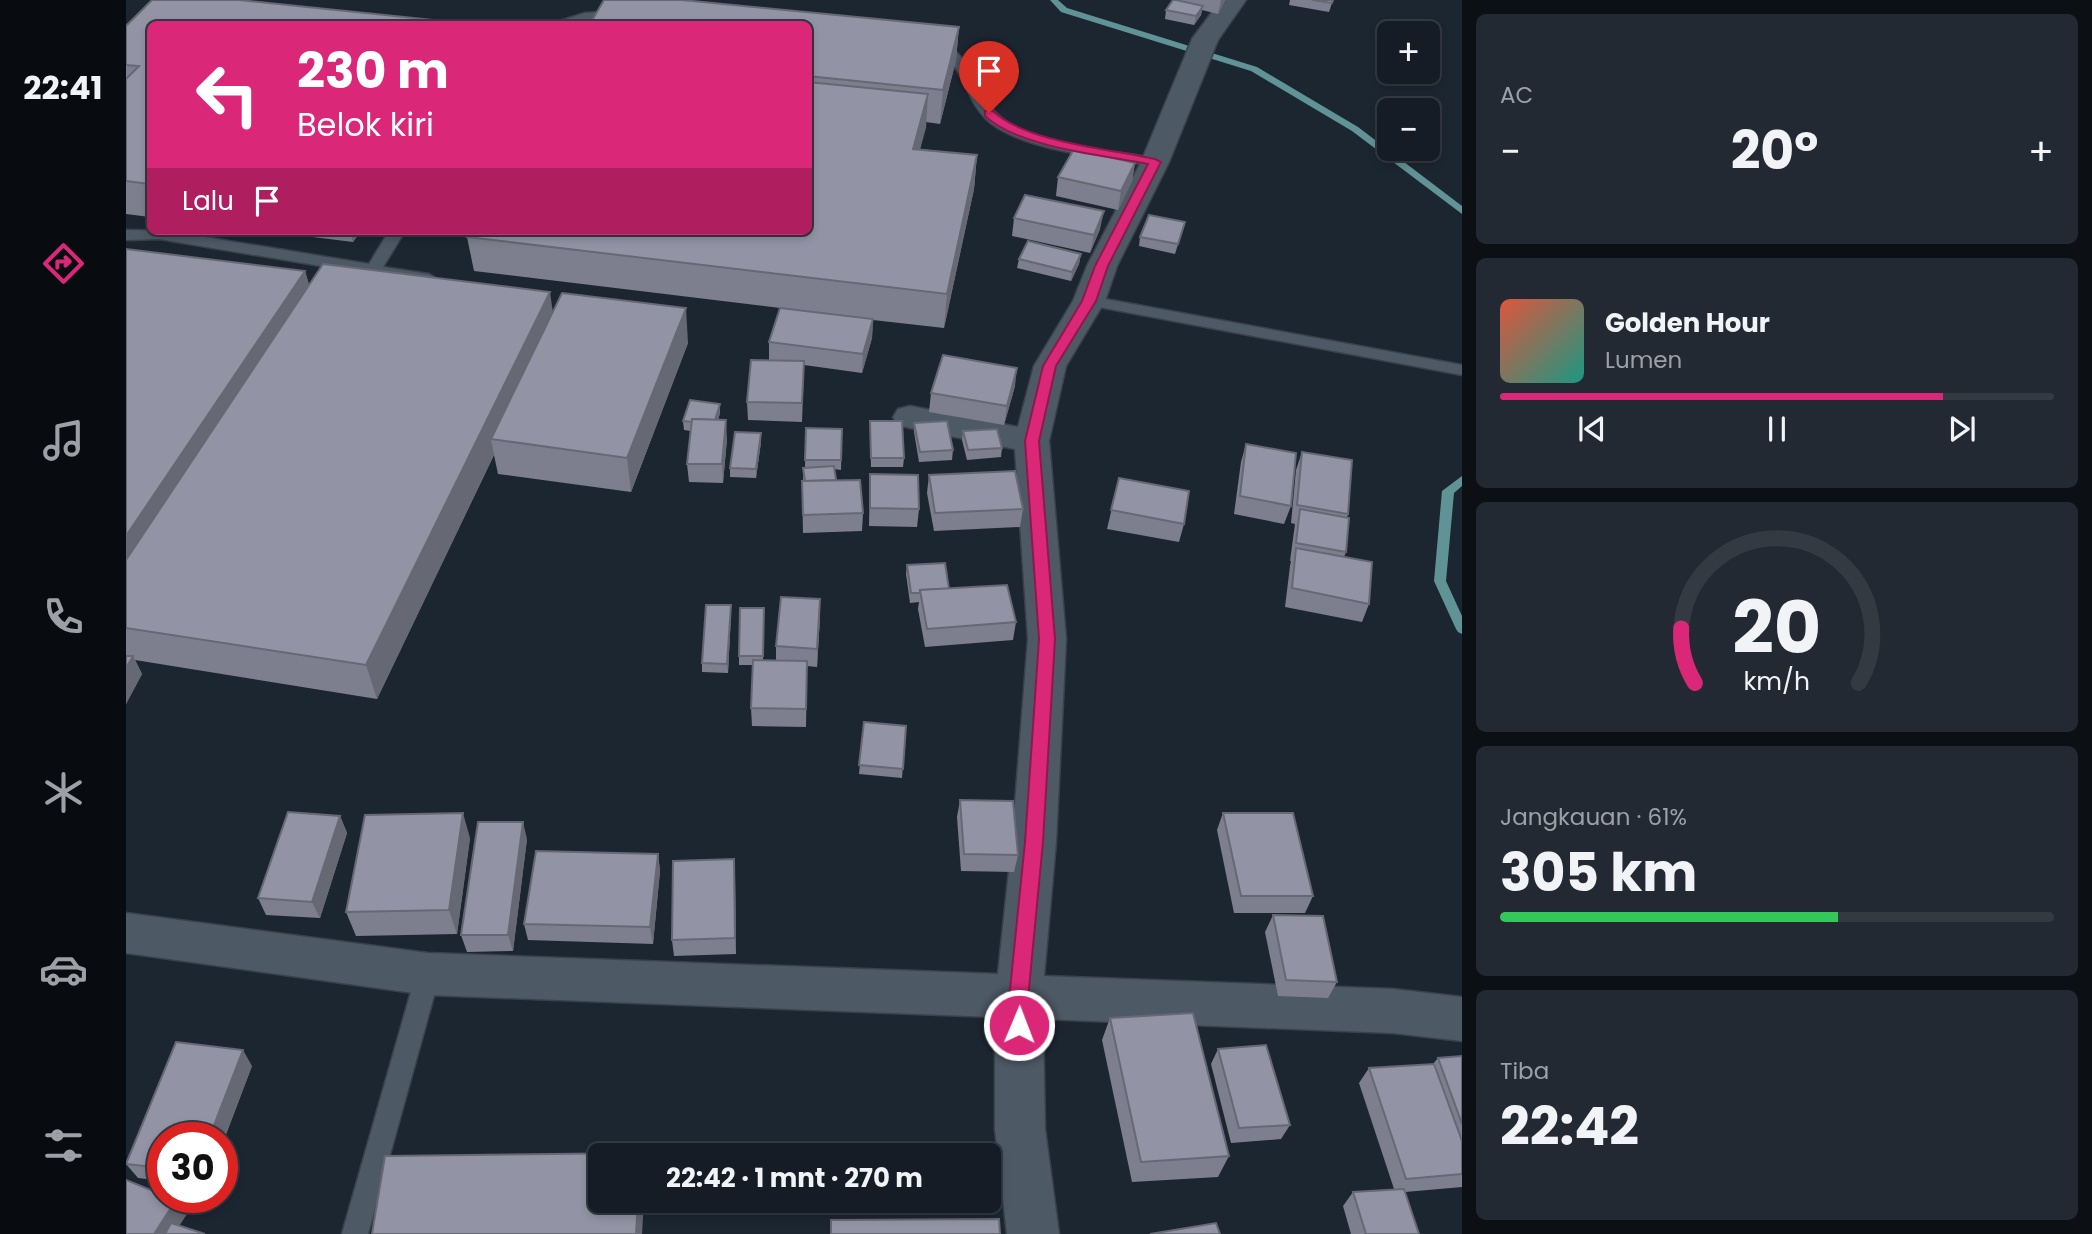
<!DOCTYPE html>
<html lang="id">
<meta charset="utf-8">
<style>
:root{--surface:#151c25;--page:#222932;--text:#f1f3f6;--muted:#9da1a7;--line:#343a42;--accent:#db2777}
body{margin:0;font-family:Poppins,sans-serif;background:var(--page);color:var(--text);height:100vh;display:flex;flex-direction:column;font-size:26px;white-space:nowrap}
*{box-sizing:border-box;margin:0}
p{font-size:23px;color:var(--muted)}
.icon{flex:none;width:38px;height:38px;fill:none;stroke:currentColor;stroke-width:2;stroke-linecap:round;stroke-linejoin:round}
.map{position:relative;flex:1;overflow:hidden}
.sheet{display:flex;flex-direction:column;gap:14px;padding:14px;background:#0c0f14;width:630px}
.sheet>*{flex:none}
.hud{position:absolute;left:21px;top:21px;width:665px;height:214px;border-radius:10px;box-shadow:0 4px 10px #0003,0 0 0 2px var(--line);background:#db2777;color:#fff;overflow:hidden}
.fabs{position:absolute;left:1251px;top:21px;display:grid;gap:14px}
.fabs a{display:grid;place-items:center;width:63px;height:63px;border-radius:10px;background:var(--surface);box-shadow:0 4px 10px #0003,0 0 0 2px var(--line);font-size:35px}
.speed{position:absolute;left:21px;top:1122px;display:flex;gap:14px;font-size:35px;font-weight:700;text-align:center}
.speed>*{display:grid;place-content:center;width:91px;height:91px;border-radius:50%;background:var(--surface);box-shadow:0 4px 10px #0003,0 0 0 2px var(--line);line-height:1}
.speed .limit{border:10px solid #d22;background:#fff;color:#111}
.pin{position:absolute;display:grid;place-items:center;width:60px;height:60px;color:#fff;margin:-72px -30px;border-radius:50% 50% 50% 0;rotate:-45deg;box-shadow:0 0 7px #0007}
.pin .icon{rotate:45deg}
.me{position:absolute;width:77px;margin:-38px;rotate:1deg;stroke-linejoin:round;filter:drop-shadow(0 0 5px #0008)}
.turn{display:flex;align-items:center;gap:24px;height:147px;padding:0 35px;font-size:32px}
.turn .icon{width:91px;height:91px;stroke-width:2.5}
.turn b{display:block;font-size:49px;line-height:60px}
.then{display:flex;align-items:center;height:66px;padding:0 35px;background:#0003;gap:14px;font-size:26px}
.big{font-size:52px;font-weight:700;line-height:1.1}
.sheet .card{flex:1;display:flex;flex-direction:column;justify-content:center;gap:10px;min-width:0;padding:0 24px;border-radius:10px;background:var(--page)}
.sheet .dial{align-items:center;gap:0}
.dial svg{height:182px;overflow:visible;fill:none;stroke:var(--line);stroke-width:7;stroke-linecap:round;text-anchor:middle}
.dial text{fill:var(--text);stroke:none}
.song{display:flex;align-items:center;gap:21px}
.cover{width:84px;height:84px;border-radius:10px;background:linear-gradient(135deg,hsl(10 70% 55%),hsl(170 70% 35%))}
.played{height:7px;border-radius:4px;background:linear-gradient(90deg,var(--accent) 80%,var(--line) 80%)}
.keys{display:flex;justify-content:space-around;direction:ltr}
.heat{display:flex;justify-content:space-between;align-items:center;font-size:38px;direction:ltr}
.charge{height:10px;border-radius:5px;background:linear-gradient(90deg,#34c759 61%,var(--line) 0)}
.trip{position:absolute;left:462px;top:1143px;width:413px;height:70px;border-radius:10px;background:var(--surface);box-shadow:0 4px 10px #0003,0 0 0 2px var(--line);font-weight:700;line-height:70px;text-align:center}
main{display:flex;flex:1;min-height:0}
.menu{display:flex;flex-direction:column;width:126px;justify-content:space-around;align-items:center;background:#080b0f;color:var(--muted)}
.menu .icon{width:49px;height:49px}
.menu .current{color:var(--accent)}
.menu b{font-size:32px;color:var(--text)}
.map>svg:first-child{display:block}
.lines{fill:none;stroke-linecap:round;stroke-linejoin:round}
.stream{fill:#609396;fill-rule:evenodd}
.service-casing{stroke:#3a414b;stroke-width:3}
.minor-casing{stroke:#3a414b;stroke-width:3}
.service{fill:#4e5966;fill-rule:evenodd}
.minor{fill:#4e5966;fill-rule:evenodd}
.wall{fill:#7e7f8e}
.shaded-wall{fill:#666874}
.building{fill:#9294a5;stroke:#666874;stroke-width:2}
.route{fill:#db2777;stroke:#8e194d;stroke-width:2}
</style>
<main>
<nav class="menu">
<b>22:41</b>
<svg class="icon current" aria-label="directions" viewBox="0 0 24 24"><path d="M12 3l9 9-9 9-9-9zM9 14v-3h6M13 9l2 2-2 2"/></svg>
<svg class="icon" aria-label="music" viewBox="0 0 24 24"><path d="M9 18V5l10-2v13"/><circle cx="6" cy="18" r="3"/><circle cx="16" cy="16" r="3"/></svg>
<svg class="icon" aria-label="phone" viewBox="0 0 24 24"><path d="M5 4h4l2 5-3 2q2 4 5 5l2-3 5 2v4C11 20 4 13 5 4z"/></svg>
<svg class="icon" aria-label="climate" viewBox="0 0 24 24"><path d="M12 3v18M4 7l16 10M4 17L20 7"/></svg>
<svg class="icon" aria-label="car" viewBox="0 0 24 24"><path d="M5 17H2v-5l4-1 3-4h7l3 4 3 1v5h-3M9 17h6M6 11h13"/><circle cx="7" cy="17" r="2"/><circle cx="17" cy="17" r="2"/></svg>
<svg class="icon" aria-label="filters" viewBox="0 0 24 24"><path d="M4 7h16M4 17h16"/><circle cx="9" cy="7" r="2"/><circle cx="15" cy="17" r="2"/></svg>
</nav>
<div class="map">
<svg width="1336" height="1234" viewBox="0 0 1336 1234">
<rect width="100%" height="100%" fill="#1c2631"/>
<g class="lines">
<g class="stream">
<path d="M924,0H932L941,8L1131,67L1232,127L1336,206V214L1226,131L1125,71L935,12Z"/>
<path d="M1336,476V486L1328,493L1320,581L1336,616V634L1332,632L1330,629L1308,581L1316,491Z"/>
</g>
<defs>
<g id="service">
<path d="M494,11L498,12V18L444,24H424L459,13Z"/>
<path d="M809,42C854,54 846,96 878,120C914,147 985,150 1029,158L1036,162L1029,166C985,159 890,150 859,118C835,93 842,65 804,49V43Z"/>
<path d="M0,230L42,231L243,264L263,231H279L257,267L303,274L311,279L303,284L33,239L0,240Z"/>
<path d="M963,296L1336,365V375L957,304L955,301L957,298Z"/>
<path d="M302,963L310,967L314,974L242,1234H216L290,974L294,967Z"/>
</g>
<path id="minor" d="M1095,0H1120L1092,40L1043,162L991,266L979,301L940,366L923,441L940,639L930,842L918,976L1267,989L1336,997V1041L1267,1033L917,1019L919,1129L933,1234H881L869,1129V1017L302,995L0,953V913L302,953L872,974L886,842L902,639L889,449L784,428L772,425L767,417L772,409L784,406L892,427L908,366L947,301L961,266L1015,162L1066,39Z"/>
</defs>
<use href="#service" class="service-casing"/>
<use href="#minor" class="minor-casing"/>
<use href="#service" class="service"/>
<use href="#minor" class="minor"/>
</g>
<g class="wall">
<path d="M1046,0H1099L1092,14L1076,10L1075,15L1068,25L1039,19L1040,10Z"/>
<path d="M1164,0H1207L1203,12L1163,5Z"/>
<path d="M24,24V217L0,214V26Z"/>
<path d="M682,24L833,27L830,60L814,124L800,122L794,149L851,155L848,189L818,328L747,320L746,338L736,373L678,365L676,422L622,420L621,402L643,360V342L654,308L348,271L341,237L682,231Z"/>
<path d="M1009,163L1006,181L992,210L930,196L932,177Z"/>
<path d="M888,218L974,229L964,253L886,236Z"/>
<path d="M1059,222L1049,254L1013,246L1014,237Z"/>
<path d="M138,231H235L227,242Z"/>
<path d="M0,249L179,271L183,285L427,312L562,343L505,492L372,474L368,455L251,699L9,660L16,674L0,704Z"/>
<path d="M955,254L953,264L945,281L891,268L893,259Z"/>
<path d="M889,386L878,425L803,412L805,393Z"/>
<path d="M594,413L592,420L601,439L597,483L563,482L561,464L565,431L558,430L557,421Z"/>
<path d="M744,421L778,458L777,467H745Z"/>
<path d="M788,423L827,450L826,460L793,462L788,432Z"/>
<path d="M680,428L716,429L715,470L708,469L710,480L737,513L736,531L677,533L676,481H677V468H679Z"/>
<path d="M837,431L876,448L875,457L841,460L836,440Z"/>
<path d="M635,442L630,478L604,477V468Z"/>
<path d="M1120,444L1165,506L1158,524L1108,514L1115,462Z"/>
<path d="M1176,452L1222,514L1221,518L1220,552L1218,557L1243,604L1236,622L1159,607L1164,566L1165,561H1164L1169,524L1165,523L1170,470Z"/>
<path d="M744,474L793,509L791,527L743,526Z"/>
<path d="M803,475L897,509L894,527L808,531L801,493Z"/>
<path d="M993,478L1058,524L1053,542L981,529Z"/>
<path d="M781,565L823,589L890,622L887,640L799,647L792,609L793,602L784,603L780,574Z"/>
<path d="M605,605V614L602,673L576,672V663Z"/>
<path d="M638,608L637,661H650V646L694,617L691,667L681,666L680,727L626,726L625,708L627,665H613V656Z"/>
<path d="M738,722L780,726L776,778L733,774Z"/>
<path d="M834,800L892,855L888,872L835,871L831,817Z"/>
<path d="M1097,813L1187,896L1179,913H1108L1091,830Z"/>
<path d="M214,816L221,833L194,918L140,915L132,898Z"/>
<path d="M344,838L331,934L230,936L220,912Z"/>
<path d="M401,839L387,951L341,952L335,935Z"/>
<path d="M532,854L534,871L527,944L402,940L398,924Z"/>
<path d="M609,876L610,954L548,956L546,940Z"/>
<path d="M1147,915L1211,982L1202,998L1152,996L1139,932Z"/>
<path d="M984,1018L1103,1156L1092,1177L1006,1182L976,1040Z"/>
<path d="M1092,1049L1164,1125L1155,1139L1105,1143L1085,1064Z"/>
<path d="M1336,1056V1187L1279,1192L1293,1234H1225L1217,1206L1227,1192L1268,1189L1233,1083L1243,1068L1307,1064L1312,1058Z"/>
<path d="M126,1066L96,1145V1138H37V1181L12,1178L0,1164Z"/>
</g>
<g class="shaded-wall">
<path d="M1095,0H1099L1092,14Z"/>
<path d="M1077,6L1075,15L1068,25L1070,16Z"/>
<path d="M833,27L830,60L814,124L817,90Z"/>
<path d="M802,94L800,128L785,182L787,149Z"/>
<path d="M851,155L848,189L818,328L821,294Z"/>
<path d="M1009,163L1006,181L992,210L995,191Z"/>
<path d="M978,211L974,229L964,253L968,235Z"/>
<path d="M224,231H235L227,242Z"/>
<path d="M955,254L953,264L945,281L946,272Z"/>
<path d="M179,271L189,305L0,595V536Z"/>
<path d="M424,292L429,327L365,439L368,455L251,699L240,665Z"/>
<path d="M560,308L562,343L505,492L501,458Z"/>
<path d="M747,319L746,338L736,373L737,354Z"/>
<path d="M891,368L889,386L878,425L881,406Z"/>
<path d="M594,404V413L588,434V424Z"/>
<path d="M600,420L601,439L597,483L596,464Z"/>
<path d="M635,433V442L630,478V469Z"/>
<path d="M694,599V617L691,667V649Z"/>
<path d="M605,605V614L602,673L601,664Z"/>
<path d="M7,656L16,674L0,704V668Z"/>
<path d="M337,813L344,838L331,934L323,910Z"/>
<path d="M214,816L221,833L194,918L186,902Z"/>
<path d="M397,822L401,839L387,951L382,935Z"/>
<path d="M532,854L534,871L527,944L524,927Z"/>
<path d="M608,859L609,876L610,954L609,938Z"/>
<path d="M117,1050L126,1066L96,1145V1138H83Z"/>
<path d="M50,1200L61,1214L48,1234H28Z"/>
<path d="M512,1200H518L516,1234H510Z"/>
</g>
<g class="building">
<path d="M26,0H113L346,24H24V184L0,181V79L13,66L0,65V26Z"/>
<path d="M478,0H556L833,27L817,90L682,76V24H464Z"/>
<path d="M1047,0H1050L1077,6L1070,16L1040,10Z"/>
<path d="M1186,0H1207L1206,3Z"/>
<path d="M682,82L802,94L787,149L851,155L821,294L341,237L345,231H682Z"/>
<path d="M948,149L1009,163L995,191L932,177Z"/>
<path d="M899,195L978,211L968,235L888,218Z"/>
<path d="M1023,215L1059,222L1052,244L1014,237Z"/>
<path d="M902,241L955,254L946,272L893,259Z"/>
<path d="M0,249L179,271L0,536Z"/>
<path d="M197,264L424,292L240,665L0,628V560Z"/>
<path d="M436,293L560,308L501,458L365,439Z"/>
<path d="M654,308L747,319L737,354L643,342Z"/>
<path d="M817,355L891,368L881,406L805,393Z"/>
<path d="M625,360L678,361L676,403L621,402Z"/>
<path d="M564,400L594,404L589,420L566,419V422L557,421Z"/>
<path d="M566,419L600,420L596,464H561Z"/>
<path d="M744,421H776L778,458H745Z"/>
<path d="M821,421L827,450L794,452L788,423Z"/>
<path d="M680,428L716,429L715,460H679Z"/>
<path d="M871,429L876,448L842,450L837,431Z"/>
<path d="M609,432L635,433L630,469L604,468Z"/>
<path d="M1120,444L1170,453L1165,506L1114,496Z"/>
<path d="M1176,452L1226,460L1222,514L1171,505Z"/>
<path d="M708,466L710,480L679,481L677,468Z"/>
<path d="M889,471L897,509L809,513L803,475Z"/>
<path d="M744,474L792,475L793,509L744,508Z"/>
<path d="M993,478L1063,491L1058,524L985,510Z"/>
<path d="M734,480L737,513L677,515L676,481Z"/>
<path d="M1174,509L1223,518L1220,552L1170,543Z"/>
<path d="M1170,548L1246,562L1243,604L1166,588Z"/>
<path d="M819,563L823,589L794,590V593H785L781,565Z"/>
<path d="M881,585L890,622L801,629L794,590Z"/>
<path d="M655,597L694,599L691,649L650,646Z"/>
<path d="M580,605H605L601,664L576,663Z"/>
<path d="M614,608H638L637,656H613Z"/>
<path d="M0,656H7L0,668Z"/>
<path d="M627,660L681,661L680,709L625,708Z"/>
<path d="M738,722L780,726L777,769L733,765Z"/>
<path d="M834,800L887,801L892,855L838,854Z"/>
<path d="M162,812L214,816L186,902L132,898Z"/>
<path d="M337,813L323,910L220,912L239,815Z"/>
<path d="M1097,813H1167L1187,896H1115Z"/>
<path d="M352,822H397L382,935H335Z"/>
<path d="M410,851L532,854L524,927L398,924Z"/>
<path d="M608,859L609,938L546,940L547,861Z"/>
<path d="M1147,915L1197,916L1211,982L1160,980Z"/>
<path d="M1067,1013L1103,1156L1015,1162L984,1018Z"/>
<path d="M50,1042L117,1050L83,1138H37V1168L0,1164Z"/>
<path d="M1140,1045L1164,1125L1113,1128L1092,1049Z"/>
<path d="M1336,1056V1124L1312,1058Z"/>
<path d="M1308,1064L1336,1141V1174L1280,1179L1243,1068Z"/>
<path d="M514,1153V1155H474V1200H512L510,1234H246L259,1156Z"/>
<path d="M0,1180L37,1195V1197H41L50,1200L28,1234H0Z"/>
<path d="M1278,1189L1293,1234H1240L1227,1192Z"/>
<path d="M873,1219L874,1234H705V1220Z"/>
<path d="M45,1223L79,1234H39Z"/>
<path d="M1090,1223L1094,1234H1024Z"/>
</g>
<path class="route" d="M859,111H867C899,142 984,149 1029,159L1035,162L982,266L970,301L930,366L913,441L929,639L917,842L902,999L903,1025L900,1031L893,1034L886,1031L883,1025V999L899,842L913,639L899,441L917,366L956,301L969,266L1022,164C976,155 891,147 859,116Z"/>
</svg>
<div class="fabs">
<a>+</a>
<a>−</a>
</div>
<div class="speed"><div class="limit">30</div></div>
<div class="pin" style="left:863px;top:113px;background:#d93025"><svg class="icon" aria-label="arrive" viewBox="0 0 24 24"><path d="M6 21V4h12l-3 4 3 4H6"/></svg></div>
<svg class="me" style="left:893px;top:1025px" viewBox="-20 -20 40 40"><circle r="17" fill="#db2777" stroke="#fff" stroke-width="3"/><path d="M0-11L8 9 0 5-8 9z" fill="#fff"/></svg>
<div class="trip">22:42 · 1 mnt · 270 m</div>
<div class="hud">
<div class="turn"><svg class="icon" aria-label="left" viewBox="0 0 24 24"><path d="M17 20v-9H6M10 6l-5 5 5 5"/></svg><div><b>230 m</b>Belok kiri</div></div>
<div class="then">Lalu<svg class="icon" aria-label="arrive" viewBox="0 0 24 24"><path d="M6 21V4h12l-3 4 3 4H6"/></svg></div>
</div>
</div>
<section class="sheet">
<div class="card"><p>AC</p>
<div class="heat"><a>−</a><b class="big">20°</b><a>+</a></div>
</div>
<div class="card">
<div class="song"><i class="cover"></i><div><b>Golden Hour</b><p>Lumen</p></div></div>
<div class="played"></div>
<div class="keys"><svg class="icon" aria-label="previous" viewBox="0 0 24 24"><path d="M18 5L8 12l10 7zM5 5v14"/></svg><svg class="icon" aria-label="pause" viewBox="0 0 24 24"><path d="M8 5v14M16 5v14"/></svg><svg class="icon" aria-label="next" viewBox="0 0 24 24"><path d="M6 5l10 7-10 7zM19 5v14"/></svg></div>
</div>
<div class="card dial"><svg viewBox="0 0 100 80">
<path d="M14 69A42 42 0 1 1 86 69"/>
<path d="M14 69A42 42 0 0 1 8 45" stroke="#db2777"/>
<text x="50" y="56" font-size="32" font-weight="700">20</text>
<text x="50" y="72" font-size="11">km/h</text>
</svg></div>
<div class="card"><p>Jangkauan · 61%</p><b class="big">305 km</b><div class="charge"></div></div>
<div class="card"><p>Tiba</p><b class="big">22:42</b></div>
</section>
</main>
